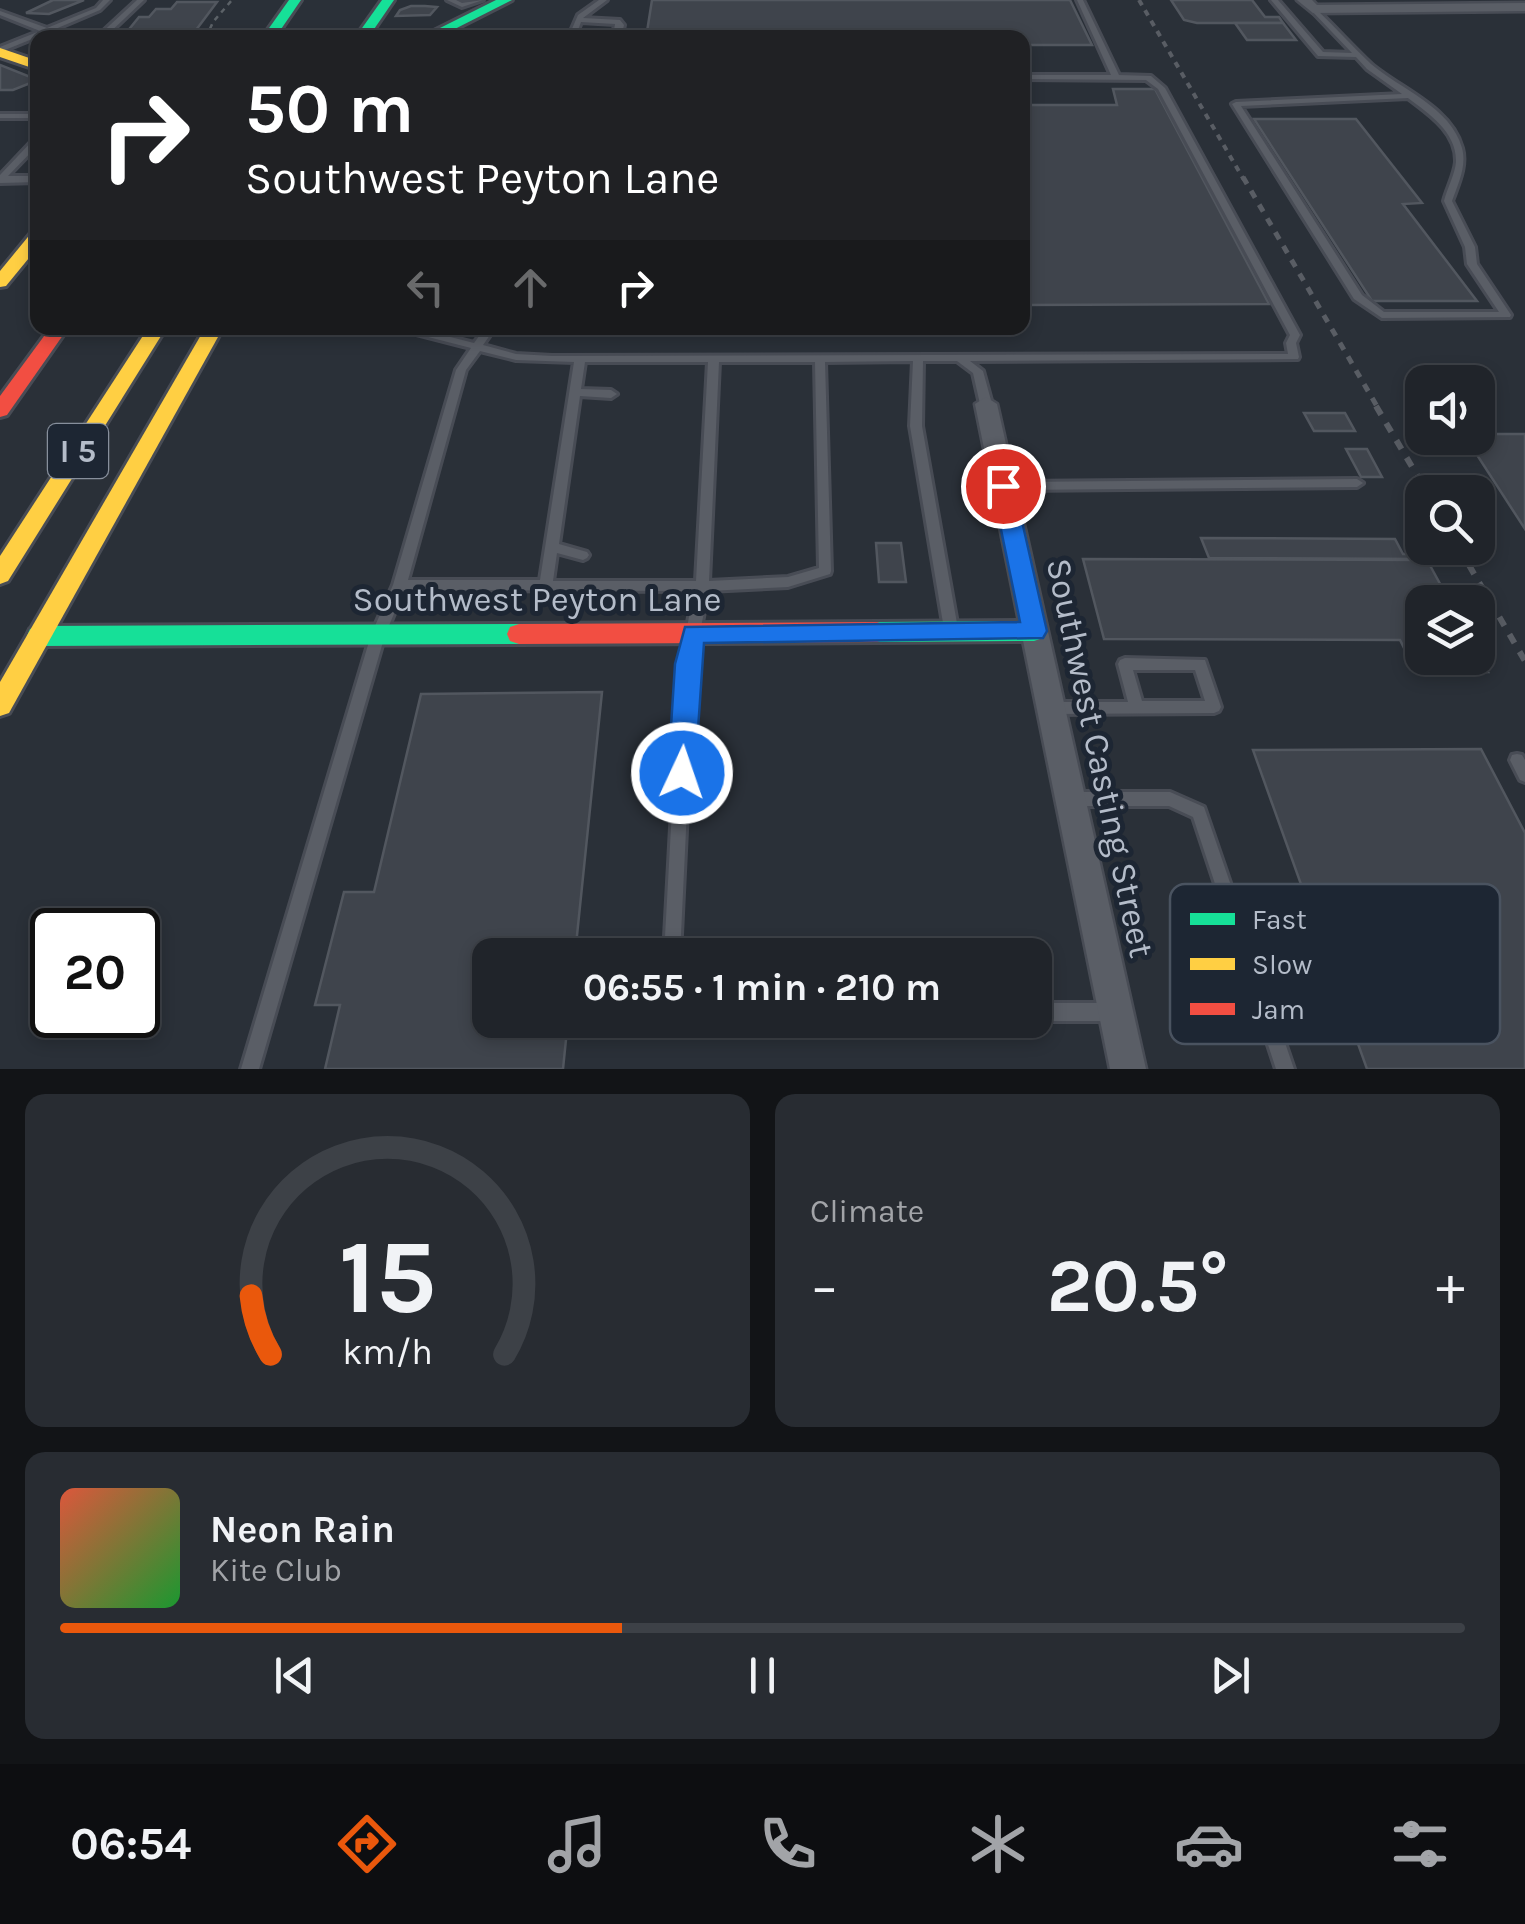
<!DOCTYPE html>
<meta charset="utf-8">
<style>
:root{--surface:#20242a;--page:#282c32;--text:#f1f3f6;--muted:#a2a4a8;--line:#3d4147;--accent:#ea580c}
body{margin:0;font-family:Karla,sans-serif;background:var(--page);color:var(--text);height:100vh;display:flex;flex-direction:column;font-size:38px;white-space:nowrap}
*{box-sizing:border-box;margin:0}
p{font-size:32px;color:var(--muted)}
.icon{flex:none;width:55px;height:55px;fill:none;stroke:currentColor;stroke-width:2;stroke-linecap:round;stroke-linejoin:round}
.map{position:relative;height:1069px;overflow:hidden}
.sheet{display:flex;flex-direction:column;gap:25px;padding:25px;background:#121417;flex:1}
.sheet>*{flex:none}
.banner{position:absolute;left:30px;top:30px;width:1000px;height:305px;border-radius:20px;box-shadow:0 5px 15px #0003,0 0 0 2px var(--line);background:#202124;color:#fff;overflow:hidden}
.fabs{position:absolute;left:1405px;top:365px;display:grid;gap:20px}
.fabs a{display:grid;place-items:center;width:90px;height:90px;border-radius:20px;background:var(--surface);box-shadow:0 5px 15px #0003,0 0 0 2px var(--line);font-size:50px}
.speed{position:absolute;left:30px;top:908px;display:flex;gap:20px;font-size:50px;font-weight:700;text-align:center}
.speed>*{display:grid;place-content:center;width:130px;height:130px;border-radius:50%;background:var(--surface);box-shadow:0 5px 15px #0003,0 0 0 2px var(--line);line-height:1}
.speed .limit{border:5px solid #111;border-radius:15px;background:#fff;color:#111}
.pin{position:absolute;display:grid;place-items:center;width:85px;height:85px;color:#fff;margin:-42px;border:5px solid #fff;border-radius:50%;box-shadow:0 2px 10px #0007}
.me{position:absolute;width:110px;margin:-55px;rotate:3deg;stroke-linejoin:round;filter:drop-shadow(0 0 8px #0008)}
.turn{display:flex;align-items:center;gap:35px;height:210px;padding:0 50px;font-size:45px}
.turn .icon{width:130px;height:130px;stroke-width:2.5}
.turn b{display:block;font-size:70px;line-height:85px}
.lanes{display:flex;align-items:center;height:95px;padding:0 50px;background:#0003;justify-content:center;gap:50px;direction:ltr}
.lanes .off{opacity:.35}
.big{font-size:75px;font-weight:700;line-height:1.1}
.sheet .tile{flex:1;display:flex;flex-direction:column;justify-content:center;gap:15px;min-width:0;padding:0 35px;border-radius:20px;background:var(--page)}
.sheet .dial{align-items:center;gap:0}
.dial svg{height:260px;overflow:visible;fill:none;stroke:var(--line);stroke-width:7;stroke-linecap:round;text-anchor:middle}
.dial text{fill:var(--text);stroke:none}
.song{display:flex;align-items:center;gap:30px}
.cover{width:120px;height:120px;border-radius:15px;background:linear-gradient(135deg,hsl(10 70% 55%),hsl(130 70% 35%))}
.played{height:10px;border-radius:5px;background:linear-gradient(90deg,var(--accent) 40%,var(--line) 40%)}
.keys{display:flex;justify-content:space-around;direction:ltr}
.heat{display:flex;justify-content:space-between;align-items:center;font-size:55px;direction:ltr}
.sheet .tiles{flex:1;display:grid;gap:25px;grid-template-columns:1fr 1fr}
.tile:last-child{grid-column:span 2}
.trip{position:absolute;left:472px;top:938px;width:580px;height:100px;border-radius:20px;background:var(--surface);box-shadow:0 5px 15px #0003,0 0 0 2px var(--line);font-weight:700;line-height:100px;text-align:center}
.tab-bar{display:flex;height:160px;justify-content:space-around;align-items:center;background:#0d0e11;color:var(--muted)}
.tab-bar .icon{width:70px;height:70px}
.tab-bar .current{color:var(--accent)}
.tab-bar b{font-size:45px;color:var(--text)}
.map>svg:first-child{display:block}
.building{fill:#3f444c;stroke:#52575f;stroke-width:2.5}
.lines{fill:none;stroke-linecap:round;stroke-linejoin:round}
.lane-casing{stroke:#484c55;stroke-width:6}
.street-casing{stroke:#484c55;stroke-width:5}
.fast-casing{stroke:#484c55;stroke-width:6}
.slow-casing{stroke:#484c55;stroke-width:6}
.jam-casing{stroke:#484c55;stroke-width:6}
.path{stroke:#5c6268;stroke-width:2.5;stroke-dasharray:5 5;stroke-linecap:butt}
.lane{fill:#5a5e66;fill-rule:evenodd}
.street{fill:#5a5e66;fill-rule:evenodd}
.fast{fill:#16e098;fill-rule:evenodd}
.slow{fill:#ffcf43;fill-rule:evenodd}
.jam{fill:#f24e42;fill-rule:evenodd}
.rail-far2{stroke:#595d64;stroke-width:4;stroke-dasharray:6 6;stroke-linecap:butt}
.rail-far1{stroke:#595d64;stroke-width:5;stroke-dasharray:8 8;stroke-linecap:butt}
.rail{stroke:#595d64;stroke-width:6;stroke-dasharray:10 10;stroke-linecap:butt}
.route{fill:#1a73e8;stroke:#114b97;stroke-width:2.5}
.labels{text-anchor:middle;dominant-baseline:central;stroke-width:10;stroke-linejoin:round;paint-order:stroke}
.shield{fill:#1d2633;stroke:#878f9c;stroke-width:2.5}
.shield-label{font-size:32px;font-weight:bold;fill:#b4bcc9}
.street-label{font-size:35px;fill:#b4bcc9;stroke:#1d2633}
.key{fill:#1d2633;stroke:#4a5360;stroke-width:2.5}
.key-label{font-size:28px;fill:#b4bcc9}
</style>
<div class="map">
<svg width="1525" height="1069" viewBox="0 0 1525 1069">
<rect width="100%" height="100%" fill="#2a3038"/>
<g class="building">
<path d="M53,0H84L49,14L26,13Z"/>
<path d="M652,0H1070L1092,45H1022V38H646Z"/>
<path d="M1171,0H1252L1265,17H1279L1283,23H1197L1184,20Z"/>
<path d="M177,2H217L190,38H122L139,17H149L156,9H171Z"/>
<path d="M411,6H425L437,7L430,15L396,16L400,10Z"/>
<path d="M1235,23H1283L1296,40H1247Z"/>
<path d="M0,65L38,80L13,90H0Z"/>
<path d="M1113,89H1155L1269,304L1022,305V105H1117Z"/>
<path d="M1254,119H1356L1422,203L1403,204L1477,301H1372Z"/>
<path d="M1304,413H1345L1355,431H1314Z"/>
<path d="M1478,434H1525V529L1466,438Z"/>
<path d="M1346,449H1367L1382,477H1361Z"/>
<path d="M1201,538L1395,539L1403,554H1422L1424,559L1209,558Z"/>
<path d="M876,543H901L906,582H879Z"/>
<path d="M1083,559L1427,560L1450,602H1422V658H1478V653L1488,672H1416L1400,640L1104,639Z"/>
<path d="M602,692L575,955H490V1020H568L563,1069H325L340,1005H315L344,892H374L421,694Z"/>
<path d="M1481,749L1525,833V1069H1367L1253,750Z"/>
</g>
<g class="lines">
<defs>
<g id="lane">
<path d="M103,0H110L100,10L53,30L70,38H59L47,33L0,52V47L40,31L0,15V11L47,28L96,8Z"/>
<path d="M137,0H144L104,38H96Z"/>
<path d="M447,0H456L462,3L483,0L462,7Z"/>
<path d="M599,0H607L583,18L620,20L624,25L621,38H613L615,24L581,22L575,38H568L578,15Z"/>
<path d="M1077,0H1083L1119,75L1151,76L1165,88L1300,335L1296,343L1299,357L1298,359L970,361L983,371L992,404L986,408L980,404L973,373L957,361H923L922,426L958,629L956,633H946L944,629L910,426L913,361L825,362L831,571L830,574L788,587L708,591L694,664L680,955H664L680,664L694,591L404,590L385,635L259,1069H241L371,635L393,585L456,370L471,348L401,330L400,328H415L474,343L485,328H495L483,345L516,354L552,356L1288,354L1286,343L1290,335L1158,89L1146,80L1022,79V75H1111ZM480,351L516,360L574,362L540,580H408L466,370ZM585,362H708L696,581H553L557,553L583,560L587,558L589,555L587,552L559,544L580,396L611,398L617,394L611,390L581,389ZM719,362H815L819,568L788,577L709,581Z"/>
<path d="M1271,0H1278L1323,52L1352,53L1310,9L1315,8C1334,26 1352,46 1371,64C1400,89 1451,107 1462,148C1467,166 1458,184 1452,201L1475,247L1477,264L1511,315L1510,317L1382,318L1354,299L1232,104L1236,102L1402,94L1367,69L1356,57L1318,56ZM1408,98C1429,114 1457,132 1456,162C1455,174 1447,189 1444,201L1465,247L1467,264L1499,312H1384L1362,295L1241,106Z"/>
<path d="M480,36L505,38H477Z"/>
<rect x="0" y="114" width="38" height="4"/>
<path d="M35,138H38V145L8,176H38V182L0,183V175Z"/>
<path d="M1357,479L1363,483L1357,487L1003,490L997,486L1003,482Z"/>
<path d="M1125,658L1205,660L1221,707L1219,711L1214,713L1051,714L1046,712L1044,708L1046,704L1051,702H1128L1118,664L1120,660ZM1133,670H1195L1205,701H1142Z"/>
<path d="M1517,754L1522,755L1525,760V782L1520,780L1510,760L1512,755Z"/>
<path d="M1071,792H1170L1204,807L1294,1069H1276L1193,817L1169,806H1071L1066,804L1063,799L1066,794Z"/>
<path d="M1035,1003H1112L1118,1006L1121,1012L1118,1018L1112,1021H1035L1033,1020H1035Z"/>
</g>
<g id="street">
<path d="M1297,0H1312L1317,5L1525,3V11L1313,13Z"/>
<path d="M986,397L997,404L1146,1069H1110L975,404Z"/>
</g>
<g id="fast">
<path d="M289,0H301L275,38H262Z"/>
<path d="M382,0H394L368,38H355Z"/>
<path d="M496,0H512L437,38H420Z"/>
<path d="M1034,621L1043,624L1046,631L1043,638L1034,641L877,642L868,639L865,632L868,625L877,622Z"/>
<path d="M519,624L528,627L531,634L528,641L519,644L39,646L30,643L27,636L30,629L39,626Z"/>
</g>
<g id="slow">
<path d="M0,48L38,61V70L0,57Z"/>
<path d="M38,231V247L6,286L0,287V271L32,232Z"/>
<path d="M148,328H166L8,581L0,584V556Z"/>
<path d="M205,328H223L9,713L0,716V682Z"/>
</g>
<g id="jam">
<path d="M50,328H68L7,415L0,417V396Z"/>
<path d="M877,622L886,625L889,632L886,639L877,642L519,644L510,641L507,634L510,627L519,624Z"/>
</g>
</defs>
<use href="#lane" class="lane-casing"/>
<use href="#street" class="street-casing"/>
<use href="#fast" class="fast-casing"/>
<use href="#slow" class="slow-casing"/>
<use href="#jam" class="jam-casing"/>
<path class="path" d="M206,38L213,22L232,0"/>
<use href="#lane" class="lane"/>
<use href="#street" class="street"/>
<use href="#fast" class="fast"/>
<use href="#slow" class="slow"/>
<use href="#jam" class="jam"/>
<path class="rail-far2" d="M1139,0L1244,180"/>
<path class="rail-far1" d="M1243,177L1378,408"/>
<g class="rail">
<path d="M1376,406L1427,492"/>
<path d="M1459,548L1525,661"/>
</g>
</g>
<path class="route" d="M1003,479L1014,486L1047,631L1043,638L704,643L695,773L691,781L682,785L672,781L668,773L675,664L685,627L1020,622L992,486Z"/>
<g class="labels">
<rect class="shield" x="48" y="424" width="60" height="54" rx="8"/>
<g class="shield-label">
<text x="78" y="451">I 5</text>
</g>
<g class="street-label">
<text x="537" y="599">Southwest Peyton Lane</text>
<text transform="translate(1100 758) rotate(78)">Southwest Casting Street</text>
</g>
</g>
<rect x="1170" y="884" width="330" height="160" rx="15" class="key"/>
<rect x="1190" y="913" width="45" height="12" fill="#16e098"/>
<rect x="1190" y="958" width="45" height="12" fill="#ffcf43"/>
<rect x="1190" y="1003" width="45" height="12" fill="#f24e42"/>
<g class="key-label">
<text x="1252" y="929">Fast</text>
<text x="1252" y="974">Slow</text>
<text x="1252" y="1019">Jam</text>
</g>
</svg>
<div class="fabs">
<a><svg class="icon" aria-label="sound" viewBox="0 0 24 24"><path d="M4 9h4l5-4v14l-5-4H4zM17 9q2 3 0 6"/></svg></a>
<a><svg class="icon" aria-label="search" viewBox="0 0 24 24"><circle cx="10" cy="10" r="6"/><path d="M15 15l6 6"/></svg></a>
<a><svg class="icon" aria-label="layers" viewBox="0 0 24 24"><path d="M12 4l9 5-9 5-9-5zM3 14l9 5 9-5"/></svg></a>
</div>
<div class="speed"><div class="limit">20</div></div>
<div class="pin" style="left:1003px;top:486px;background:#d93025"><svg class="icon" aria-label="arrive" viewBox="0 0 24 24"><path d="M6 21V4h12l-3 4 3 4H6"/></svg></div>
<svg class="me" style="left:682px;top:773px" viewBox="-20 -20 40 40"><circle r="17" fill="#1a73e8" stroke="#fff" stroke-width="3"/><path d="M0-11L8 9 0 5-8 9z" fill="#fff"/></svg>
<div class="trip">06:55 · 1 min · 210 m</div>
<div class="banner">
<div class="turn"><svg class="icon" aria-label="right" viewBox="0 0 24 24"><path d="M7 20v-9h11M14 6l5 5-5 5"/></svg><div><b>50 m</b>Southwest Peyton Lane</div></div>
<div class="lanes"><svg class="icon off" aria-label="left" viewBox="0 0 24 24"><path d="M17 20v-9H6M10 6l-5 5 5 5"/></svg><svg class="icon off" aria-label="ahead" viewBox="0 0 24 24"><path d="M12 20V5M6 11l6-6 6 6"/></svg><svg class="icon" aria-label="right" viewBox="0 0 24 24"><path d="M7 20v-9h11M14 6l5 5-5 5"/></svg></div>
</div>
</div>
<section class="sheet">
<div class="tiles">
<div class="tile dial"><svg viewBox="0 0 100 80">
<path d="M14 69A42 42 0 1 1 86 69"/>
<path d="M14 69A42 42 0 0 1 8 51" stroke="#ea580c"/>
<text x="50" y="56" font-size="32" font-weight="700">15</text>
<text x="50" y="72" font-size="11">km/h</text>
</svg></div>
<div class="tile"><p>Climate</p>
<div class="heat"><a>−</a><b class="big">20.5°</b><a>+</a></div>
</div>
<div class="tile">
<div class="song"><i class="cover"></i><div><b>Neon Rain</b><p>Kite Club</p></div></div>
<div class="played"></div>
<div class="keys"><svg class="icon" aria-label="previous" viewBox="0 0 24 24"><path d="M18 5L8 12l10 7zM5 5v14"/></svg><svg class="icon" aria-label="pause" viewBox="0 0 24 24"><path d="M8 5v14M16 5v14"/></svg><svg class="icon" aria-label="next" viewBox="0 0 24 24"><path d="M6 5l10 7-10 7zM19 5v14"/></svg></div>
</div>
</div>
</section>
<nav class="tab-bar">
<b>06:54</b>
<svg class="icon current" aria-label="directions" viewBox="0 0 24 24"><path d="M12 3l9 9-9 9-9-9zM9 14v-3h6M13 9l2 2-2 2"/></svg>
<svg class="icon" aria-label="music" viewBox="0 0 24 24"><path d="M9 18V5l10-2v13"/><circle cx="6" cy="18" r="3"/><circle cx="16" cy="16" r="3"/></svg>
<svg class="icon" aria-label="phone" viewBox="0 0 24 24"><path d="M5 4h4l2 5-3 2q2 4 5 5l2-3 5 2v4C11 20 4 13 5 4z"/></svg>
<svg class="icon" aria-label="climate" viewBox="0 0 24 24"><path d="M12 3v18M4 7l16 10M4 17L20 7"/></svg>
<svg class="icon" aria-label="car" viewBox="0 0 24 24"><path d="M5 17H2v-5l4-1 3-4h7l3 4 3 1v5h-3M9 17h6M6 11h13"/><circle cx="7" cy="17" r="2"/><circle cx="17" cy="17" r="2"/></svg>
<svg class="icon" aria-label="filters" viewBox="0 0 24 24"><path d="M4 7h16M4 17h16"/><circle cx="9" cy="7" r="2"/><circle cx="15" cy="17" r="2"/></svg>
</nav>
